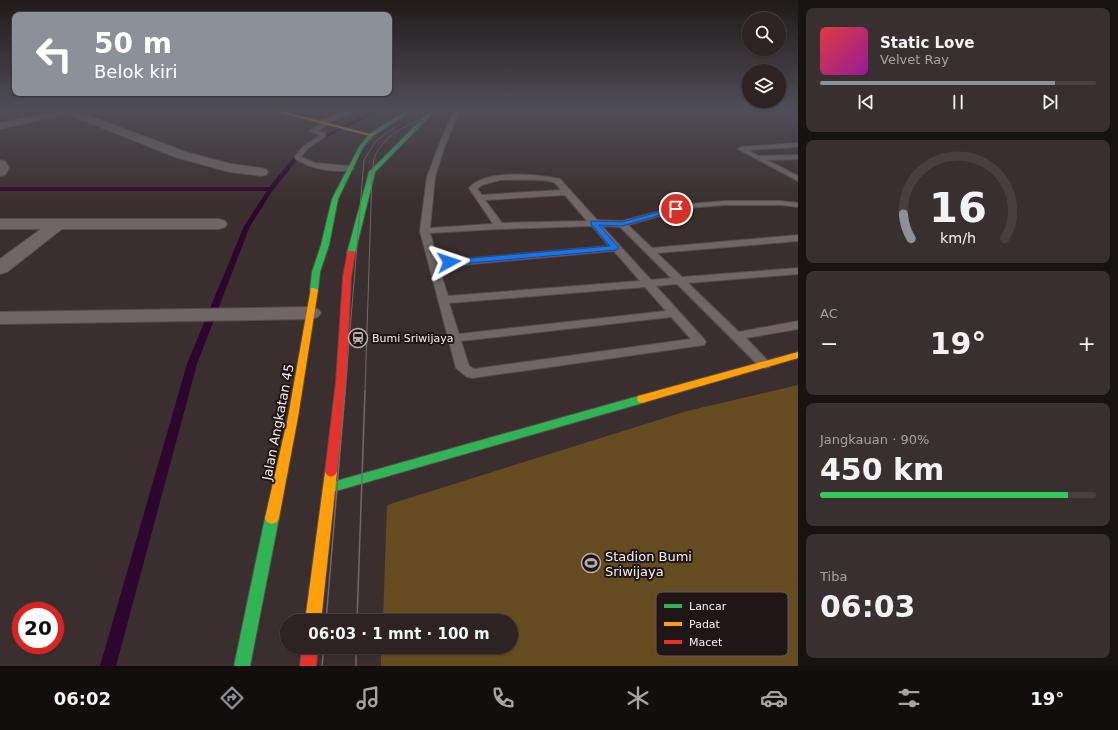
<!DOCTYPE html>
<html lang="id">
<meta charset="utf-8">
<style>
:root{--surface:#2c2322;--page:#382f2f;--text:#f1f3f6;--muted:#a6a4a5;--line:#484040;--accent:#8c9099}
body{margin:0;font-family:"DejaVu Sans",sans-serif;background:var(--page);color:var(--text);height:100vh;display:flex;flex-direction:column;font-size:15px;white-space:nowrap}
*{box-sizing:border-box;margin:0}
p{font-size:13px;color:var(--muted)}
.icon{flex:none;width:22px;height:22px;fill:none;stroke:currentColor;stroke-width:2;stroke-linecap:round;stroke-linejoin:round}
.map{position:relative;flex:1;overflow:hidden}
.drawer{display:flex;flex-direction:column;gap:8px;padding:8px;background:#181313;width:320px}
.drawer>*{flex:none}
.guide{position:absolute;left:12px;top:12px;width:380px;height:84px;border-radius:8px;box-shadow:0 1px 3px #0004,0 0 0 1px var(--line);background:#8c9099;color:#fff;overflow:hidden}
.buttons{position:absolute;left:742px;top:12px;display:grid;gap:8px}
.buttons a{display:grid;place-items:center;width:44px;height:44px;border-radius:50%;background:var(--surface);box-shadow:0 1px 3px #0004,0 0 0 1px var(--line);font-size:20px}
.speed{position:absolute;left:12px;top:602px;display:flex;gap:8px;font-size:20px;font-weight:700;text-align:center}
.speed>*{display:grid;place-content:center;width:52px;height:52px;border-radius:50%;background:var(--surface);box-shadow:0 1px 3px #0004,0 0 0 1px var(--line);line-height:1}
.speed .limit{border:6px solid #d22;background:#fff;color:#111}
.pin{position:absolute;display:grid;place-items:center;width:34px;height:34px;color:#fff;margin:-17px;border:2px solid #fff;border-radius:50%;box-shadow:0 1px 4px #0007}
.me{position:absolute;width:44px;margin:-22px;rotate:85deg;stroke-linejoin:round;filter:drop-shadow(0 0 3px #0008)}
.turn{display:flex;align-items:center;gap:14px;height:84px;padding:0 16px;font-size:18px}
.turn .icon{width:52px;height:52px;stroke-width:2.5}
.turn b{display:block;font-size:28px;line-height:34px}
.big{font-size:30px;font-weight:800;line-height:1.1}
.drawer .tile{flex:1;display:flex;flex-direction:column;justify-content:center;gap:6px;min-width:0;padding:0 14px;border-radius:8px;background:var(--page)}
.drawer .dial{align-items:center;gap:0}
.dial svg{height:104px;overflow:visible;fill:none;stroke:var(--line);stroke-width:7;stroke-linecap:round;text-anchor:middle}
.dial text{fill:var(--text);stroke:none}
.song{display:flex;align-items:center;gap:12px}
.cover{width:48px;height:48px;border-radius:6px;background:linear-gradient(135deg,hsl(0 70% 55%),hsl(300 70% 35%))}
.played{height:4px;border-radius:2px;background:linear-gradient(90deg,var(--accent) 85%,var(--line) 85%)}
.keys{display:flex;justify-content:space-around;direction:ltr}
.heat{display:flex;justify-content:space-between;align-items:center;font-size:22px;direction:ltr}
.charge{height:6px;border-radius:3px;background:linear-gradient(90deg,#34c759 90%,var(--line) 0)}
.trip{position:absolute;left:280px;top:614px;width:238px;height:40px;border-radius:20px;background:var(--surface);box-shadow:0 1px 3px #0004,0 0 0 1px var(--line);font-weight:800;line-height:40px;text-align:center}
.dock{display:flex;height:64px;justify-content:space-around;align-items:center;background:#120e0e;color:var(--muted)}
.dock .icon{width:28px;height:28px}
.dock .current{color:var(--accent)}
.dock b{font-size:18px;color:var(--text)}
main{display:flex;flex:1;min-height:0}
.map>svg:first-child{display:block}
.green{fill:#644b20}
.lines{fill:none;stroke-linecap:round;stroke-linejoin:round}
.stream{fill:#2c062e;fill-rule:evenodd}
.lane-casing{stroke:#554c4b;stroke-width:2}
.street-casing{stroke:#554c4b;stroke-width:2}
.fast-casing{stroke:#554c4b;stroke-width:2}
.slow-casing{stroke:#554c4b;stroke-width:2}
.jam-casing{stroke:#554c4b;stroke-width:2}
.lane{fill:#6f6665;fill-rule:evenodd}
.street{fill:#6f6665;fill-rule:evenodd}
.fast{fill:#30b455;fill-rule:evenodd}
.slow{fill:#ff9f0a;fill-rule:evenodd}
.jam{fill:#e5322d;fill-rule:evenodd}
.tram-far1{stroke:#716a69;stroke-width:1}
.tram{stroke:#716a69;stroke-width:1.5}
.route{fill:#1a73e8;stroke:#114b97}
.labels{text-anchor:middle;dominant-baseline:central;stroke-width:4;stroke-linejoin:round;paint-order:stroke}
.poi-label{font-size:11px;fill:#fcefee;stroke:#1f1616;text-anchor:start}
.near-street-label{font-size:13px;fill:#fcefee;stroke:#1f1616}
.near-poi-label{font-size:13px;fill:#fcefee;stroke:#1f1616;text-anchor:start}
.key{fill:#1f1616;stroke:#615757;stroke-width:1}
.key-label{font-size:11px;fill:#fcefee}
</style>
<main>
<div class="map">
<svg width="798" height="666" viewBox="0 0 798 666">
<rect width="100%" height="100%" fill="#3a2f2e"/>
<path class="green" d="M798,385V666H381V647H511V621H383L387,505L687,411Z"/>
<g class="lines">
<path class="stream" d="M377,109H383L308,147L273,190L250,226L197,364L116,666H100L187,364L244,226L267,191H0V187H269L304,145Z"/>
<defs>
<g id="lane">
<path d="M351,109H360L327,123V125L318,131L325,133V137L308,148L301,157L315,163L350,166L354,168L353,170C336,173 308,169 295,158V156L304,146L320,135L310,131L320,124L318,123L319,122Z"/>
<path d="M446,109H454L459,112L445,145L435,177L430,228L493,224L469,188C486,169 537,174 560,179L597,220L622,221L687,204L725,201H781L798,203V207L781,205H725L688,208L628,225L652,248L798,235V241L657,253L682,277L798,268V274L688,283L739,332L798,321V329L746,338L771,364L770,367L765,368L760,367L677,284L656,286L704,339L706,342L704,345L472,378L467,377L456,368L420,231L427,177L439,145L453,113ZM500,180C511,180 546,178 555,183C557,184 559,188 561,190L482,195L477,189L482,185ZM565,195L587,221L502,223L485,200ZM592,226L609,246L438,261L430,233L499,229ZM602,226L620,227L671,278L651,280ZM614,251L640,281L448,296L439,267ZM645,287L666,311L459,334L449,303ZM671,317L691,339L474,369L469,366L461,341Z"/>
<path d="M798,143V147L749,150L759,156L798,155V159L767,160L798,176V181L738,149L741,147Z"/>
</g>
<g id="street">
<path d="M62,109H82L79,112L186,152L231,164L261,168L266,169L268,172L266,175L261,176L230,172L178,158L67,114L0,129V123Z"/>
<path d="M0,160L5,161L9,168L5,175L0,176Z"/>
<path d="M0,219H219L225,221L227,224L225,227L219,229H62L7,272L0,274V259L41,229H0Z"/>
<path d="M311,307L318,309L321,313L318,317L311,319L0,324V312Z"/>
</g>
<g id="fast">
<path d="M409,109H414L373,136L363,147L338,199L329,245L320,272L318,290L314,292H311L310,290L312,272L321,245L332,199L359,147L369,134Z"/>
<path d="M432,109H437L375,172L355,253L354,255H348L347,253L369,172Z"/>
<path d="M642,395L646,396L647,399L646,402L329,493L325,492L323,488L325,484L329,483Z"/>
<path d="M272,512L277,514L279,518L250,666H234L265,518L267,514Z"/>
</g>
<g id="slow">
<path d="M266,109H274L373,135L371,136Z"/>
<path d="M311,288H314L318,290L298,417L279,518L277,522L272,524L267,522L265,518L288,417Z"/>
<path d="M798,352V358L642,403L638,402L637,399L638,396Z"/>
<path d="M331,467L335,469L337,472L321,621H305L325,472L327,469Z"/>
</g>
<g id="jam">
<path d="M348,251H354L355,253L351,277L346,382L337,472L335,475L331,477L327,475L325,472L336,382L343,277Z"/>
<path d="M302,647H318L316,666H300Z"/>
</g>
</defs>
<use href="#lane" class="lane-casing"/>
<use href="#street" class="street-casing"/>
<use href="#fast" class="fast-casing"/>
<use href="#slow" class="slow-casing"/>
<use href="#jam" class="jam-casing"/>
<use href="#lane" class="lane"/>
<use href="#street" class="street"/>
<use href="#fast" class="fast"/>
<use href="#slow" class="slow"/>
<use href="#jam" class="jam"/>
<g class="tram-far1">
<path d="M345,392L364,160L376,141L395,127"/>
<path d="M365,392L372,175C373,170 373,164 374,159C386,126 427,118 457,109"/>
</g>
<g class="tram">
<path d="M326,621L345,391"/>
<path d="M357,621L365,391"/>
<path d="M356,647V666"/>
<path d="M322,666L324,647"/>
</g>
</g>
<linearGradient id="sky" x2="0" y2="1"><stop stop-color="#201a19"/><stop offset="0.54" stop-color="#4f4d57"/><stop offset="1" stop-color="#4f4d57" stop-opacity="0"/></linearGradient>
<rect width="798" height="202" fill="url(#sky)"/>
<path class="route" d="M676,207L678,208V210L622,226L599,225L619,248L616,250L449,265L445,262L449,260L610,246L591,224V221L622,222Z"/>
<defs>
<symbol id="station-ring" viewBox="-11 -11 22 22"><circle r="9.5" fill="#1f1616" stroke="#b8acab" stroke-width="1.5"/><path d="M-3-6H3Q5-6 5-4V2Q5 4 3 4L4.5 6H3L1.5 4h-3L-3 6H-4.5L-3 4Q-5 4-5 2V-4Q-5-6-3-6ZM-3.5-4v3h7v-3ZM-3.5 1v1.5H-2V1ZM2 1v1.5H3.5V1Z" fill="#b8acab"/></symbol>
<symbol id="stadium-ring" viewBox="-11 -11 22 22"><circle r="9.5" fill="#1f1616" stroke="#b8acab" stroke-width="1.5"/><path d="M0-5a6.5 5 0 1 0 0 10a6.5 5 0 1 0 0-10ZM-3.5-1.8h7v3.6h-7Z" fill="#b8acab"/></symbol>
</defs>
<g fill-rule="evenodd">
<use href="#station-ring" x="347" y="327" width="22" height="22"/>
<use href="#stadium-ring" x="580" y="552" width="22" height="22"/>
</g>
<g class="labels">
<g class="poi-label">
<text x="372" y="338">Bumi Sriwijaya</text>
</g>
<g class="near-street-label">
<text transform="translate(278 422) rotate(-79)">Jalan Angkatan 45</text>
</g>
<g class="near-poi-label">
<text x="605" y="556">Stadion Bumi<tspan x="605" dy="15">Sriwijaya</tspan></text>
</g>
</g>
<rect x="656" y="592" width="132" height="64" rx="6" class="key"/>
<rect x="664" y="604" width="18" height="4" fill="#30b455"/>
<rect x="664" y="622" width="18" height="4" fill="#ff9f0a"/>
<rect x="664" y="640" width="18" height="4" fill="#e5322d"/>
<g class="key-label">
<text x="689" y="610">Lancar</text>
<text x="689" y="628">Padat</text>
<text x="689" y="646">Macet</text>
</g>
</svg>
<div class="buttons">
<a><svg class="icon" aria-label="search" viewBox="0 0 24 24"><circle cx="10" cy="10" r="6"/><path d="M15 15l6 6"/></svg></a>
<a><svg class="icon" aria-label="layers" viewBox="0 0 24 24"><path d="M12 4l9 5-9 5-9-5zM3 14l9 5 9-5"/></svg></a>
</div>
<div class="speed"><div class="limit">20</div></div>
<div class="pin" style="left:676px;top:209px;background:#d93025"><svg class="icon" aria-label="arrive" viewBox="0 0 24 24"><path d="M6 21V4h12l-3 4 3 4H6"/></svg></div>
<svg class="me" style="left:449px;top:262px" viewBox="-20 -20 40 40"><path d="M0-17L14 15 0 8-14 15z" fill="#1a73e8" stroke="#fff" stroke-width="4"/></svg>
<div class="trip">06:03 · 1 mnt · 100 m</div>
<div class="guide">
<div class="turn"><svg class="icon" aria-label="left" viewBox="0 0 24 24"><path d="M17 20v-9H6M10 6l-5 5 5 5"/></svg><div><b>50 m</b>Belok kiri</div></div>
</div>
</div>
<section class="drawer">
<div class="tile">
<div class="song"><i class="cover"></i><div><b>Static Love</b><p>Velvet Ray</p></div></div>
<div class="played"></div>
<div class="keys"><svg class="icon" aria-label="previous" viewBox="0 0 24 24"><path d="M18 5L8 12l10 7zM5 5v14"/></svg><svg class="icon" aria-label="pause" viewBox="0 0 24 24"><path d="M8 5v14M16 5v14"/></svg><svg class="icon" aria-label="next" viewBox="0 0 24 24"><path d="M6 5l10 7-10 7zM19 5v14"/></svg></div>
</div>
<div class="tile dial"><svg viewBox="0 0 100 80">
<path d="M14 69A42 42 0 1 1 86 69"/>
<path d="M14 69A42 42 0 0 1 8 50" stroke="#8c9099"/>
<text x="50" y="56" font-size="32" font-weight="700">16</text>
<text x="50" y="72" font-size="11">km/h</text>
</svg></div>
<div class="tile"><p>AC</p>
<div class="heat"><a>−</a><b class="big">19°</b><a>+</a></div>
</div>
<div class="tile"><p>Jangkauan · 90%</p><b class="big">450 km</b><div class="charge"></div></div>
<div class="tile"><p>Tiba</p><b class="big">06:03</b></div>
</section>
</main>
<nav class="dock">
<b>06:02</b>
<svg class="icon current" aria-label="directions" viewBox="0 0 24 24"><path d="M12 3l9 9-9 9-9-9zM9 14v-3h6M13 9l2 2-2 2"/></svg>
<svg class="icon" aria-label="music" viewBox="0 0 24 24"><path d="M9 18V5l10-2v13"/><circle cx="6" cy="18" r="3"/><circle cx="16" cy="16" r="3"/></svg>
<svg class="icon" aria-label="phone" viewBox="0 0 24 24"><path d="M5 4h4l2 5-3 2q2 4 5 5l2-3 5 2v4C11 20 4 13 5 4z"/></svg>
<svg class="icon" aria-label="climate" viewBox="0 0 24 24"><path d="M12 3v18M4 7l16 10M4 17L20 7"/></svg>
<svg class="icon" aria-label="car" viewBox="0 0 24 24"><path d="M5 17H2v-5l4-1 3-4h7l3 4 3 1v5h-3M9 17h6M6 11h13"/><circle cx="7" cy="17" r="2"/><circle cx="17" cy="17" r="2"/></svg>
<svg class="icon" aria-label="filters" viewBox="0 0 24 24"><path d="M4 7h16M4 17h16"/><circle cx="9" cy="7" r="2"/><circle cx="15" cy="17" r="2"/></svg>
<b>19°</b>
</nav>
